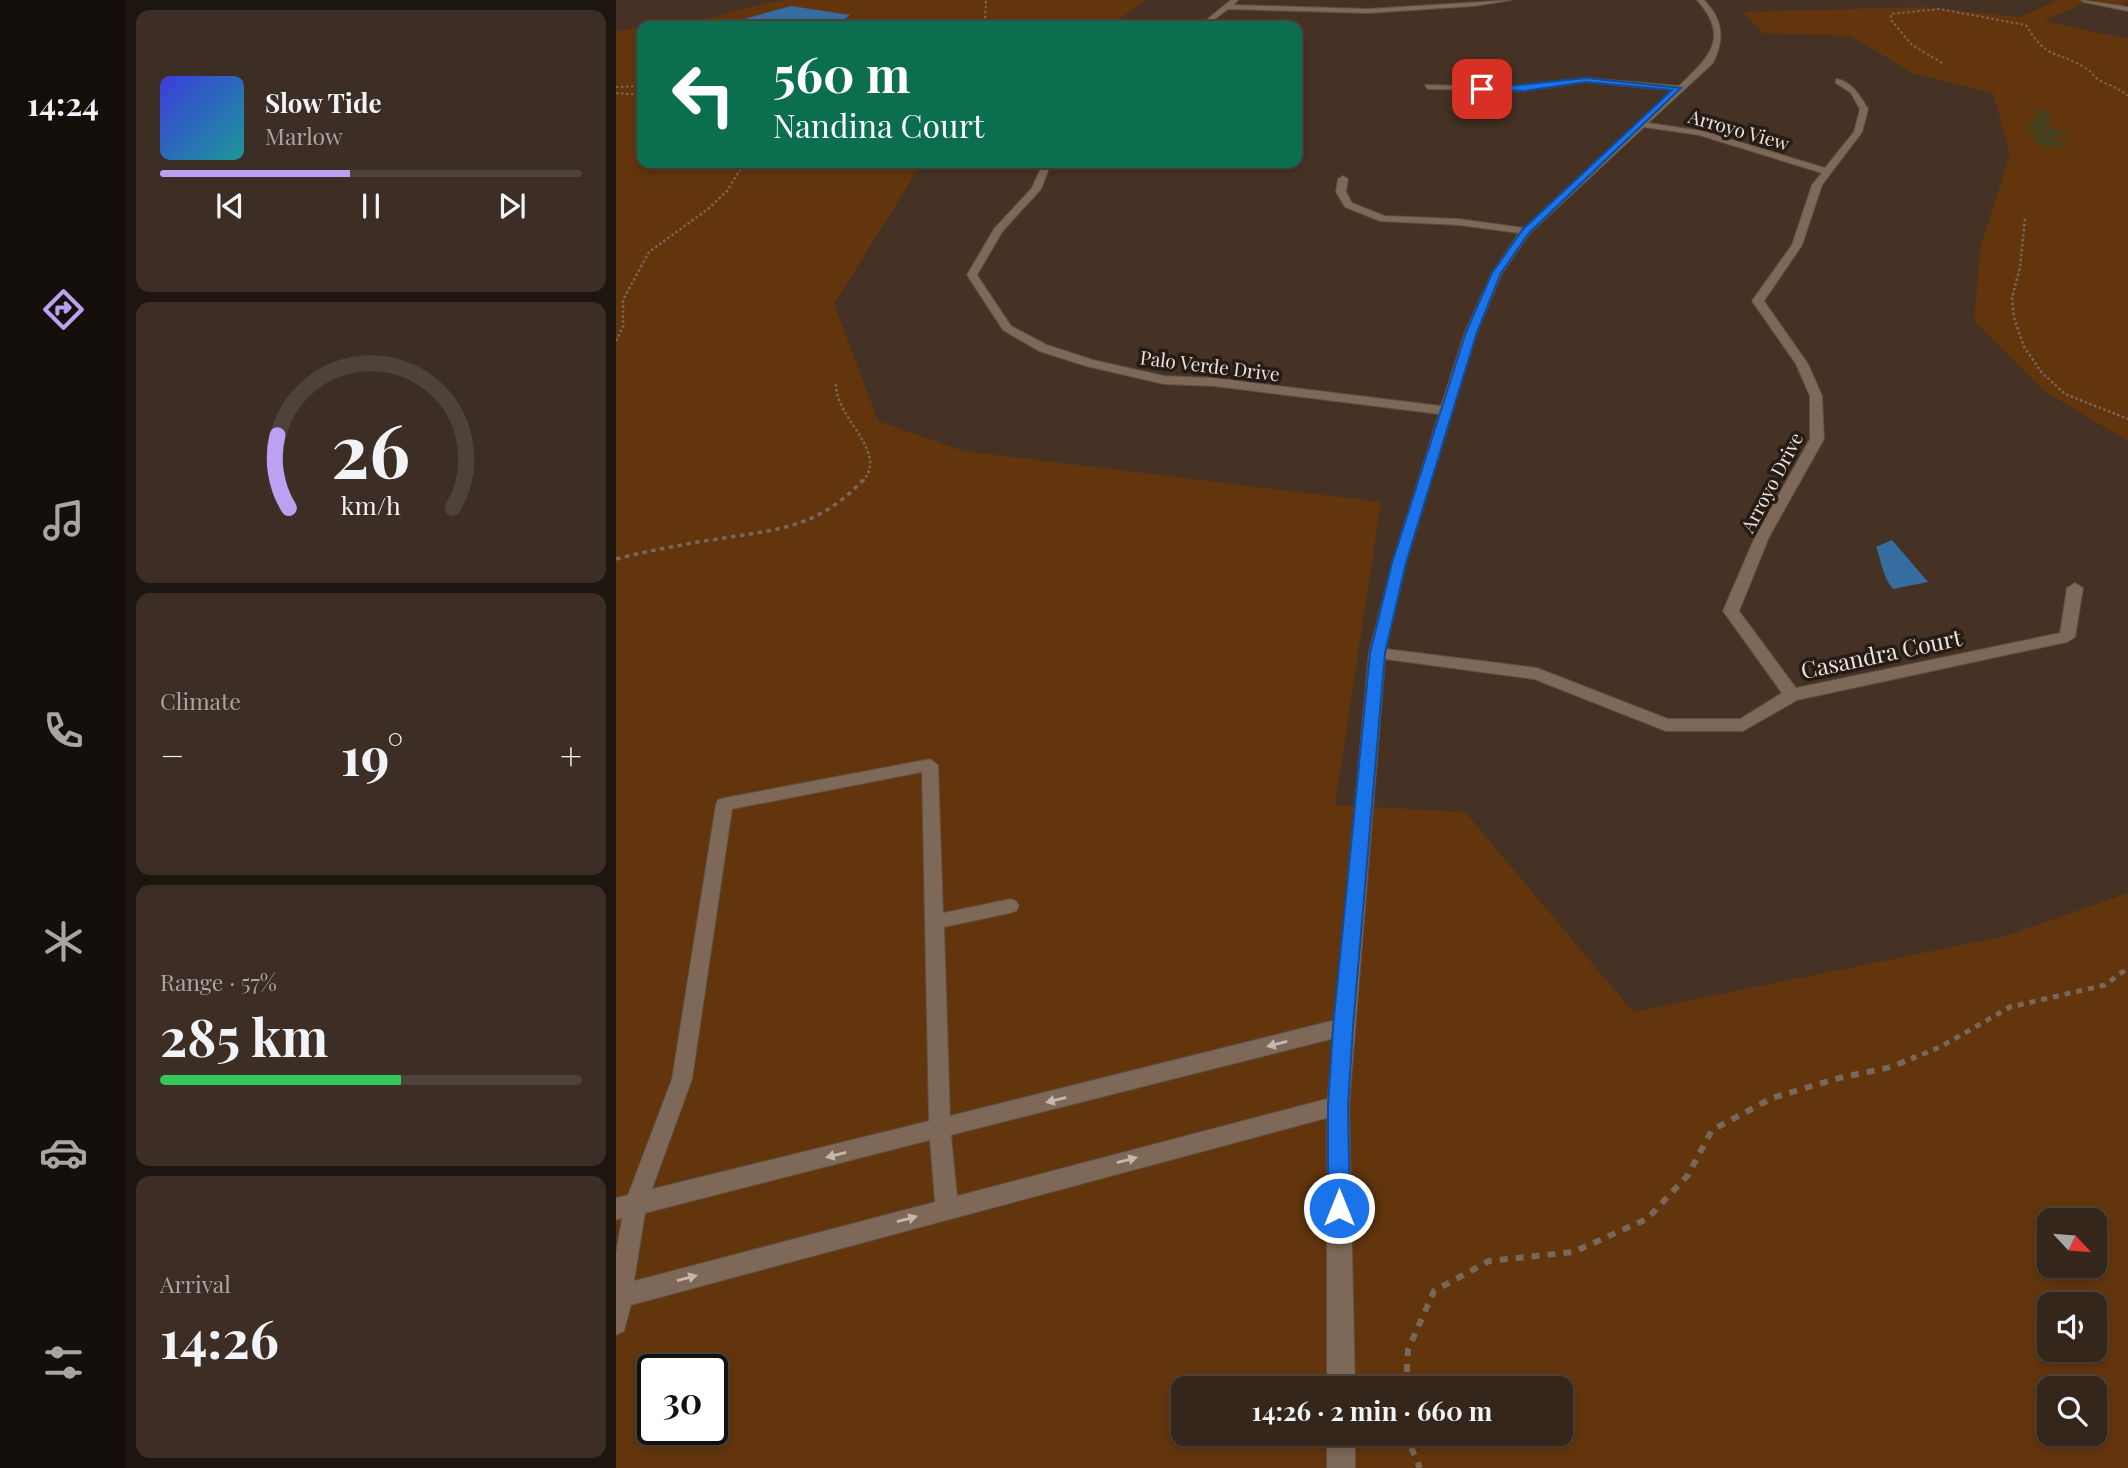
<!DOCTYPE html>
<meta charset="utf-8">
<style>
:root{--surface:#34261b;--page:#3c2e24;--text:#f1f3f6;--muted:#a9a5a3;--line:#4e433a;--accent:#bca0f2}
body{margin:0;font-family:"Playfair Display",serif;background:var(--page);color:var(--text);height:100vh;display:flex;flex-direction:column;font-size:26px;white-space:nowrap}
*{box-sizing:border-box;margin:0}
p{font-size:23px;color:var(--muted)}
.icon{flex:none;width:38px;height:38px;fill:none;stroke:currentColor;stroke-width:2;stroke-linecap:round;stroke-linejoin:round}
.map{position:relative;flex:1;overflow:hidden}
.details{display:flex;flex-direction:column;gap:10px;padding:10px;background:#1d150f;width:490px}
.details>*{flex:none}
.guide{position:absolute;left:21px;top:21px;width:665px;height:147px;border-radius:14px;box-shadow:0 4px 10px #0003,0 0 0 2px var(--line);background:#0b6e4f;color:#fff;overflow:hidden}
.needle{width:46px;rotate:116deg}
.fabs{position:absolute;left:1421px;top:1208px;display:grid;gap:14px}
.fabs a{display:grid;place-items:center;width:70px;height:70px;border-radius:14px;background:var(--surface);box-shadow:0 4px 10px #0003,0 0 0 2px var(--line);font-size:35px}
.speed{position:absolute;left:21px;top:1354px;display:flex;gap:14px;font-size:35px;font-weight:700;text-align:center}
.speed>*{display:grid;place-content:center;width:91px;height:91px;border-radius:50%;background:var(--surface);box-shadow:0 4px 10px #0003,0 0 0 2px var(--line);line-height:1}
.speed .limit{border:4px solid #111;border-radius:10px;background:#fff;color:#111}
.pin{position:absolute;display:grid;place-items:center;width:60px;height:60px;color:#fff;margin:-30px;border-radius:14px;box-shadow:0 4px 10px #0006}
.me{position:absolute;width:77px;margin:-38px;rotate:0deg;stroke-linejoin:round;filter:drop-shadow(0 0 5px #0008)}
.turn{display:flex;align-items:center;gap:24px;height:147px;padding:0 21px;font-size:32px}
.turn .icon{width:91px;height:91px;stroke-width:2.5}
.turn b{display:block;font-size:49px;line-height:60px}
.big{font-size:52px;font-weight:700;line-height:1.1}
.details .card{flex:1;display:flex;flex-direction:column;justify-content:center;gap:10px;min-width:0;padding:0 24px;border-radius:14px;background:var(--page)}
.details .dial{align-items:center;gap:0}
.dial svg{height:182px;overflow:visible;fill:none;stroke:var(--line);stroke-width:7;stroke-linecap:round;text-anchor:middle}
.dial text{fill:var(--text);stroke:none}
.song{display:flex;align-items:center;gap:21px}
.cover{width:84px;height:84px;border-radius:10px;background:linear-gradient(135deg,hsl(240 70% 55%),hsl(180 70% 35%))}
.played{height:7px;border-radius:4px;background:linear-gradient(90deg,var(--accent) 45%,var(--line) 45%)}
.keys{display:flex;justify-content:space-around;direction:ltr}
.heat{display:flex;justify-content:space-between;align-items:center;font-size:38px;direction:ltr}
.charge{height:10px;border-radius:5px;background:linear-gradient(90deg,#34c759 57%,var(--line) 0)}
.trip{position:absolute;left:555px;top:1376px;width:402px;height:70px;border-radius:14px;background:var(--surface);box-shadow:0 4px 10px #0003,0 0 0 2px var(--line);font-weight:700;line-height:70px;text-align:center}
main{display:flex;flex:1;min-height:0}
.dock{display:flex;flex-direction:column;width:126px;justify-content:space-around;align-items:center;background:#150f0b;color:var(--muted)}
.dock .icon{width:49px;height:49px}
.dock .on{color:var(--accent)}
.dock b{font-size:32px;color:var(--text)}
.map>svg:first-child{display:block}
.green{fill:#62350d;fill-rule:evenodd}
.sand{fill:#473f1e}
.water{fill:#366da0}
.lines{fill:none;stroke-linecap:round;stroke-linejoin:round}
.lane-casing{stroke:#5e4e41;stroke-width:2}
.street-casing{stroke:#5e4e41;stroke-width:2}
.path-far4{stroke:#79675a;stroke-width:2;stroke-dasharray:2.5 2.5;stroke-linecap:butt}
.path-far3{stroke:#79675a;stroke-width:2.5;stroke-dasharray:2.5 2.5;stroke-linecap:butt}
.path-far2{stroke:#79675a;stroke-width:3.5;stroke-dasharray:4.5 4.5;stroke-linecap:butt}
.path-far1{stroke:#79675a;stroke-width:5;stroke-dasharray:6 6;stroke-linecap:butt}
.path{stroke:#79675a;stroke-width:6;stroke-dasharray:8 8;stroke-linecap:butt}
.lane{fill:#7e6858;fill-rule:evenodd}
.street{fill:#7e6858;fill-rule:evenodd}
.oneway{fill:#c7b7ab}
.route{fill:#1a73e8;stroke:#114b97;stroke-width:2}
.labels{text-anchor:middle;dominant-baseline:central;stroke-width:7;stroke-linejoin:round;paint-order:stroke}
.far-street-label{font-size:19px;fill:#eee1d8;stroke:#251c16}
.street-label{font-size:23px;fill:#eee1d8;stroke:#251c16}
</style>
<main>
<nav class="dock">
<b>14:24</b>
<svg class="icon on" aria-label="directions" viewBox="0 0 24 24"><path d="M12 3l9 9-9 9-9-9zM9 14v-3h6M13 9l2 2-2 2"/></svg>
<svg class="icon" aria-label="music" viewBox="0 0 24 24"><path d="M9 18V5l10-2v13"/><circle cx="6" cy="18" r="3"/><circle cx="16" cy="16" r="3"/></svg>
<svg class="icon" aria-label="phone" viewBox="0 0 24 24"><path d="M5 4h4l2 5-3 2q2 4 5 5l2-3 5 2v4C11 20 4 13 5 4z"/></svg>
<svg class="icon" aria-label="climate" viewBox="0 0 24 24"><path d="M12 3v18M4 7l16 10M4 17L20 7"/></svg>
<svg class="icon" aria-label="car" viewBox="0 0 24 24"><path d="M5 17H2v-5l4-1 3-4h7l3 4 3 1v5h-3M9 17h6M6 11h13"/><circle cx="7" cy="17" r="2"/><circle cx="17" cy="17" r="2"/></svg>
<svg class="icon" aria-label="filters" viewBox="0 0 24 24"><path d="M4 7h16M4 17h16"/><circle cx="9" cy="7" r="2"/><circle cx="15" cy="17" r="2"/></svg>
</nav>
<section class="details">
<div class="card">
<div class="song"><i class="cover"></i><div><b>Slow Tide</b><p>Marlow</p></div></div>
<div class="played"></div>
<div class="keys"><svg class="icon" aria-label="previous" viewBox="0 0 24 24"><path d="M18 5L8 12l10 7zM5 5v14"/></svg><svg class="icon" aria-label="pause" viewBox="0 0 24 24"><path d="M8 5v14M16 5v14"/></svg><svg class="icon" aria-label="next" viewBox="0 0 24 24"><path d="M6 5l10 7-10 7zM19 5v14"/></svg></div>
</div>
<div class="card dial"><svg viewBox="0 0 100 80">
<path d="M14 69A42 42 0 1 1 86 69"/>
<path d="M14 69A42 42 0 0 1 9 37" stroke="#bca0f2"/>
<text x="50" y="56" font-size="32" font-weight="700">26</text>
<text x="50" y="72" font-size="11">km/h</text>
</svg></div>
<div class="card"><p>Climate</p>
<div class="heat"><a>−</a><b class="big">19°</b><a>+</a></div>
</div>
<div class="card"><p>Range · 57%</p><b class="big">285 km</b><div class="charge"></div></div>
<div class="card"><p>Arrival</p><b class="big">14:26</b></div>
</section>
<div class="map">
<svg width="1512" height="1468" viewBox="0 0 1512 1468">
<rect width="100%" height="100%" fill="#463224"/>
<g class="green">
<path d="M171,0H529L494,26H43C87,25 127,5 171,0Z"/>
<path d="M1442,0H1512L1505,6L1475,0L1428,21L1512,39V441L1427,390L1358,321L1365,245L1394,154L1377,93L1296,73L1235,36L1147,33L1127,12L1310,7L1404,17Z"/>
<path d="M26,27V163H306L218,304L262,421L347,451L765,502L719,805L849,812L1017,1012L1390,936L1512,893V1468H0V31ZM1433,1220H1479V1265H1433ZM1433,1304H1479V1349H1433ZM37,1370H96V1430H37ZM567,1388H945V1433H567ZM1433,1388H1479V1433H1433Z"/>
</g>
<path class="sand" d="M1414,107L1428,110L1436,118L1431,126L1456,135L1437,138L1454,145C1441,149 1425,149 1415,138L1424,135L1413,132L1410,125L1417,123L1416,117L1424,116Z"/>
<g class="water">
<path d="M175,6L234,15L221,26H102Z"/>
<path d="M1276,540L1312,582L1277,589C1266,576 1266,562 1260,547Z"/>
</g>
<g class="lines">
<defs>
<path id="lane" d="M314,759L322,765L327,913L394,899L400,901L403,906L400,911L394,913L328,927L334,1116L727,1018L734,1021L737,1027L734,1033L727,1036L335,1135L341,1196L722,1096L729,1099L732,1106L729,1113L15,1305L8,1331L0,1335V1253L6,1218L0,1220V1198L12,1195L56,1079L100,804L102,800L108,798ZM306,772L313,1121L36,1189L76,1079L116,809ZM314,1140L319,1202L18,1281L29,1213Z"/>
<g id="street">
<path d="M615,0H622L617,5L752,9L896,0L858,6L752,13L612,9L590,26H583Z"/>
<path d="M1081,0H1088C1107,19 1109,39 1097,63L1032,123L1087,131L1209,168L1238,132L1244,109L1235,93L1220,83V79C1236,81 1244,96 1252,109L1246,132L1206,185L1186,245L1148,301L1192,364L1206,396L1208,439L1153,537L1123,611L1180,688L1444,633L1451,588L1459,583L1467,588L1459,637L1451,642L1181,700L1127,731H1050L918,679L769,659L733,1106L739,1388H711V1106L753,653L776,563L823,414L598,386L548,384L470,366L423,351L387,330L351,275L378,229L416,188L427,163H435L425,189L386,232L361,275L395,326L431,345L477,360L548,376L598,378L825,406L849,332L876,273L903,233L843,225L764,221L729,207L720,192L722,179L727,176L732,179L730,192L736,203L769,216L843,219L908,228L1058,90L970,82L908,91L812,89L809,85L908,87L970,78L1063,86C1093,57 1115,38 1081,0ZM1028,127L1083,135L1206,173L1196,185L1176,245L1136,301L1180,364L1194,396V439L1139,537L1107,611L1166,693L1124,719H1052L921,668L770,649L790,563L861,332L886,273L914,233Z"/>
<path d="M1465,0L1512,7V11L1468,2Z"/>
<rect x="711" y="1433" width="28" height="35"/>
</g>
</defs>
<use href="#lane" class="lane-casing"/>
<use href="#street" class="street-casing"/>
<g class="path-far4">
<path d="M363,26L369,19L370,0"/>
<path d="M1326,63L1296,45L1275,20V14L1323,9L1410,25C1431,61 1441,50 1471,69C1476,72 1478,77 1483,80C1494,86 1503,88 1512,96"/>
<path d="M0,87L26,86"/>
<path d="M0,93L26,95"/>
</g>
<g class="path-far3">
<path d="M1409,219L1404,267L1396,298L1398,318L1408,347L1426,373L1449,394L1512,419"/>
<path d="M0,341L7,327V300L33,252L92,209L111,191L128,163"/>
<path d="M220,384C220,420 274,452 246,482"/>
</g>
<path class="path-far2" d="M0,559C32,551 63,545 95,540C156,530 201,530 247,480"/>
<path class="path-far1" d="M1295,1059L1324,1047L1394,1007L1489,985L1512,968"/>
<g class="path">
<path d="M790,1388L792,1350L818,1291L873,1261L957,1252L1031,1219L1072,1175L1096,1130L1156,1098L1223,1078L1275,1067L1299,1057"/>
<path d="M789,1433L804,1468"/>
</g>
<use href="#lane" class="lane"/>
<use href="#street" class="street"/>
</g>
<defs><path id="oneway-solid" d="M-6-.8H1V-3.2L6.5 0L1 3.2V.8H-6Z" transform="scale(1.75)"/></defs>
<g class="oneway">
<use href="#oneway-solid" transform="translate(661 1044) rotate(166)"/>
<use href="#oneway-solid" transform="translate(440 1100) rotate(166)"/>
<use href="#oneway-solid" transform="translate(220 1155) rotate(166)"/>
<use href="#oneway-solid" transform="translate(511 1160) rotate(-15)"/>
<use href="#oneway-solid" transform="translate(291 1219) rotate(-15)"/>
<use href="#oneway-solid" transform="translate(71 1278) rotate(-15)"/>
</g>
<path class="route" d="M970,78L1065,88L913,233L885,273L861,332L790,563L769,653L737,1027L732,1106L734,1208L731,1216L723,1219L715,1216L712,1208V1106L717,1027L754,653L776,563L850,332L876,273L907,229L1056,90L970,82L908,91L863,89Z"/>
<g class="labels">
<g class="far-street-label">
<text transform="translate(1123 129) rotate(16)">Arroyo View</text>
<text transform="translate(594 365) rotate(7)">Palo Verde Drive</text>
<text transform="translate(1155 482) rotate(-62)">Arroyo Drive</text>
</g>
<g class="street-label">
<text transform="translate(1265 653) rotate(-12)">Casandra Court</text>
</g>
</g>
</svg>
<div class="fabs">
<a><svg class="needle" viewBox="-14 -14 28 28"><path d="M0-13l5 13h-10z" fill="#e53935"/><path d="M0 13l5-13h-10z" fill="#a9a5a3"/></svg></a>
<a><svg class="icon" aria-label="sound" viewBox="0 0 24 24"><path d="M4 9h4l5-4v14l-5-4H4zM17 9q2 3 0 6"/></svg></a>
<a><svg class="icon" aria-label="search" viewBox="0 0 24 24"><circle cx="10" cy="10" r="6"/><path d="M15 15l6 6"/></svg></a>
</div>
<div class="speed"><div class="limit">30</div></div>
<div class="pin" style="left:866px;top:89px;background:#d93025"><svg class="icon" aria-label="arrive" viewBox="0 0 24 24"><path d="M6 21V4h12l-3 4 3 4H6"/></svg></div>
<svg class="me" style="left:723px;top:1208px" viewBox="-20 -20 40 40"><circle r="17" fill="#1a73e8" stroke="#fff" stroke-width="3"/><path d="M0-11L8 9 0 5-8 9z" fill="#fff"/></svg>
<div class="trip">14:26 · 2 min · 660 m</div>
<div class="guide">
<div class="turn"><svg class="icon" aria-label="left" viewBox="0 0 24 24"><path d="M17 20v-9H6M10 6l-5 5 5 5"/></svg><div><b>560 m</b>Nandina Court</div></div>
</div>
</div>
</main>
